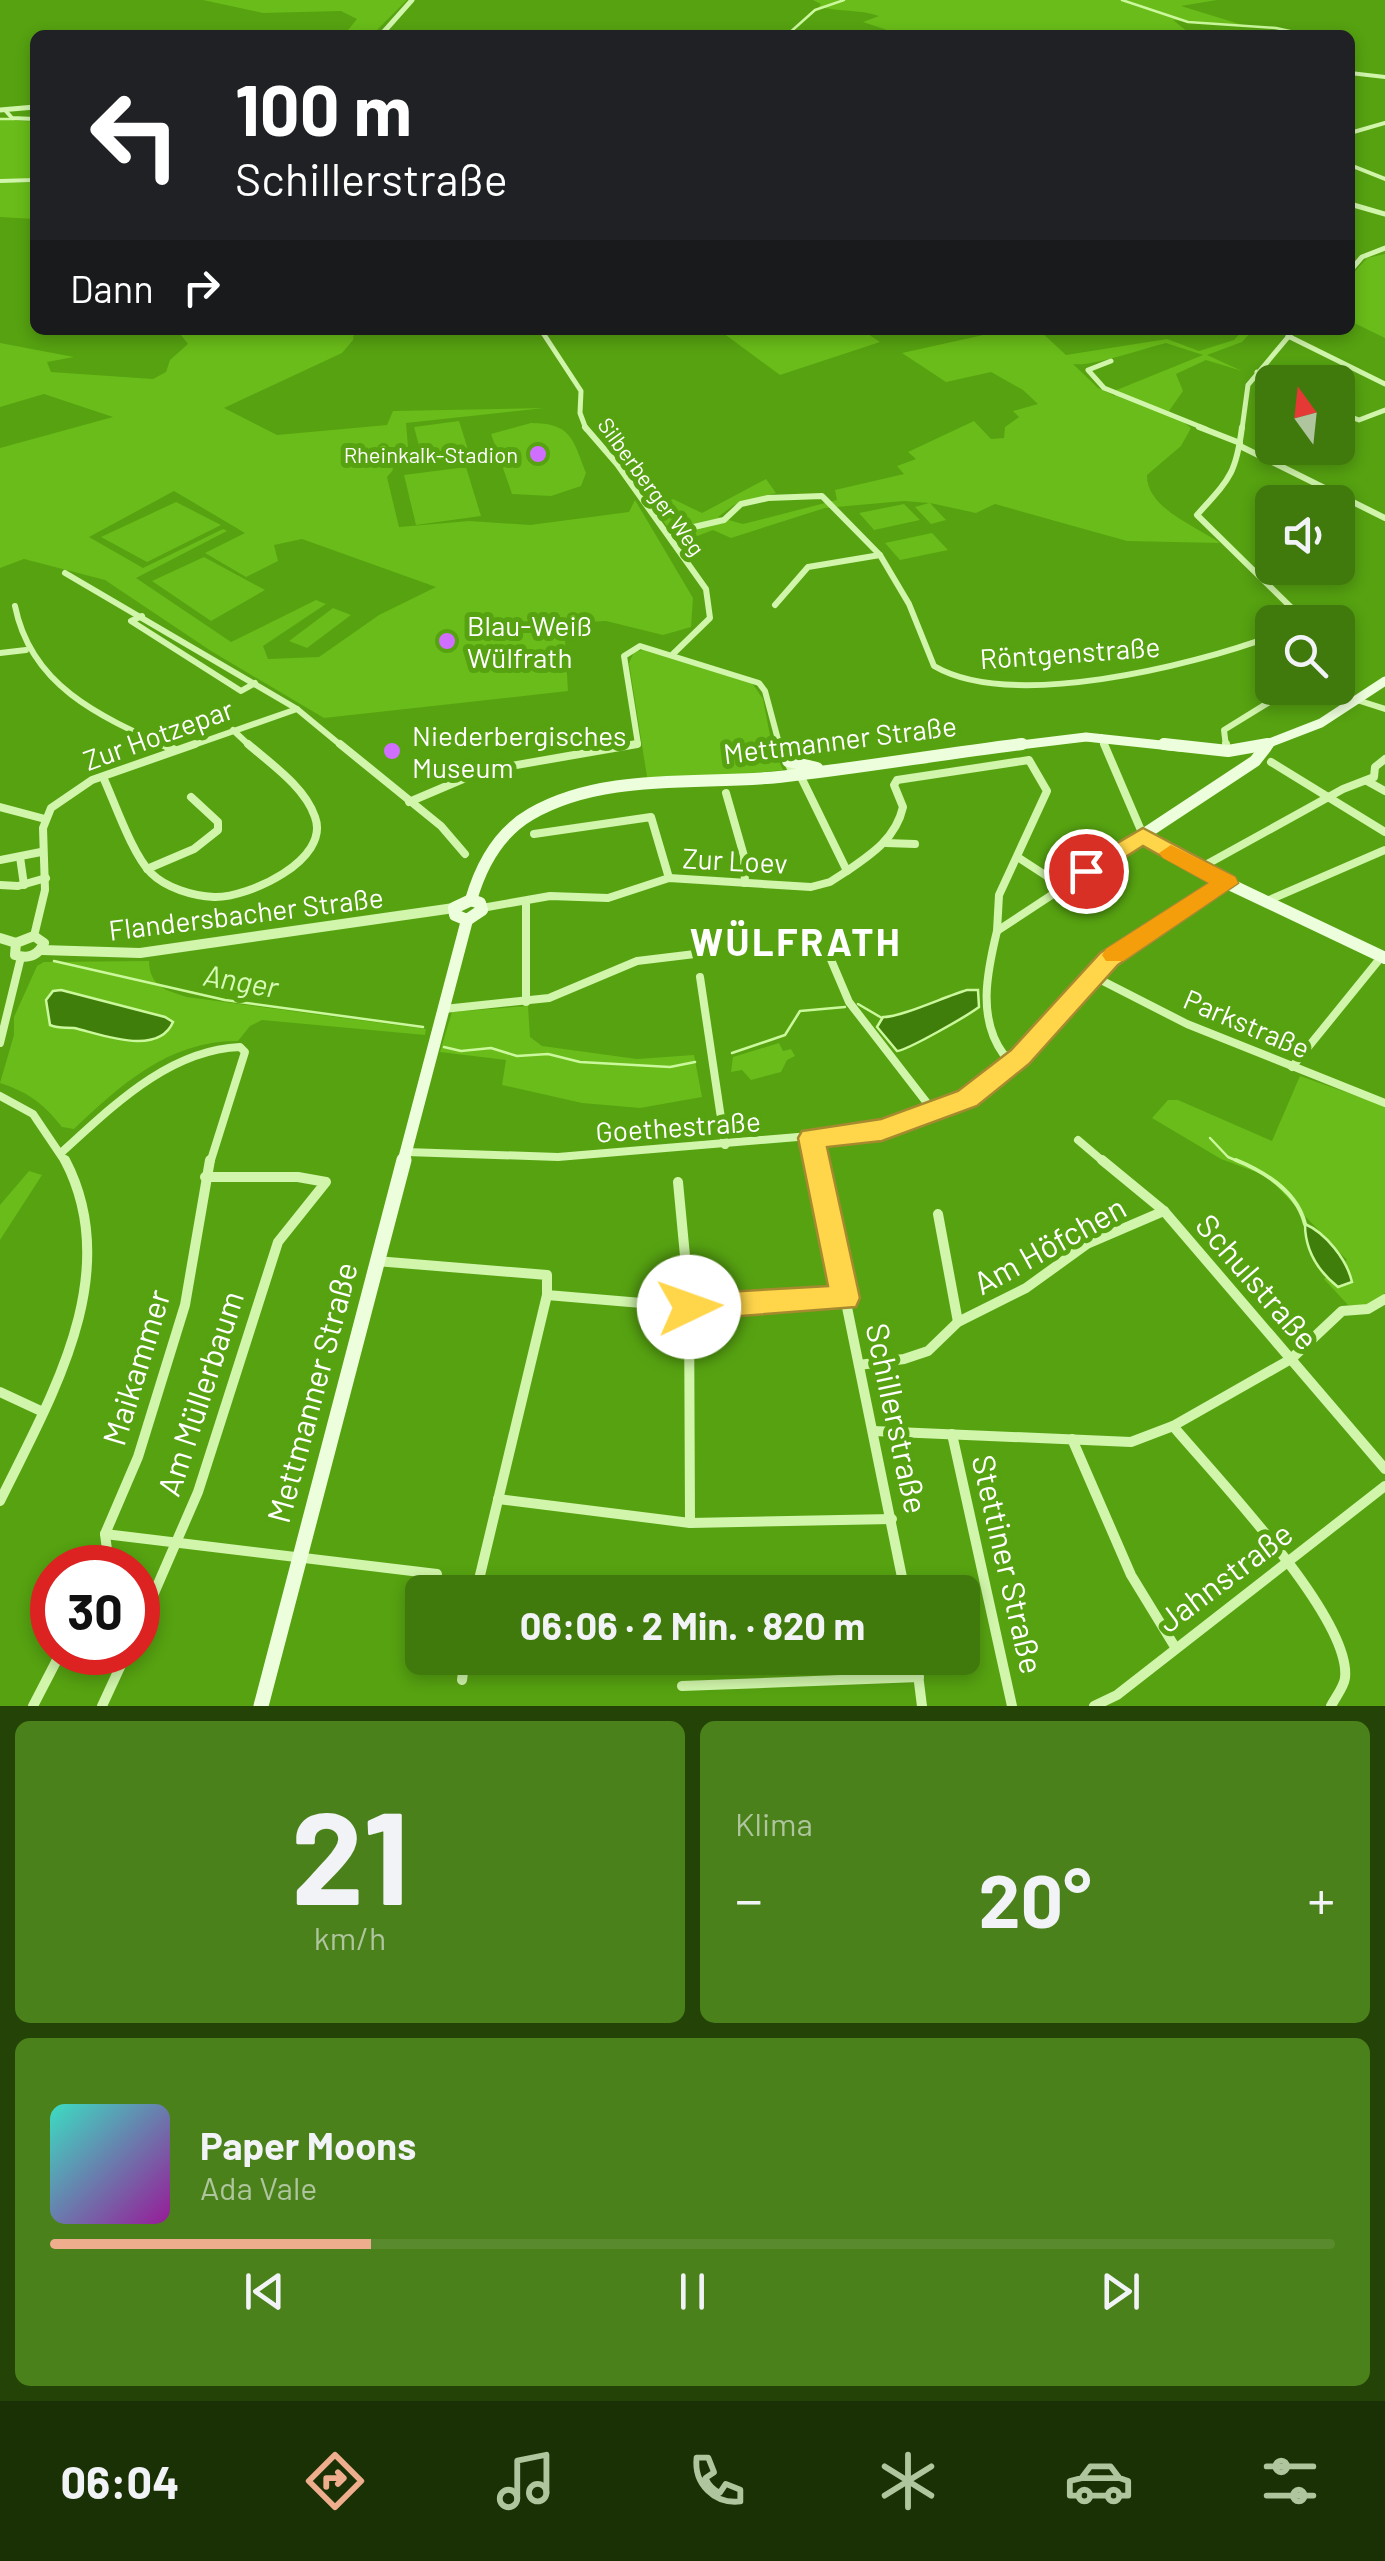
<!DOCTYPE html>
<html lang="de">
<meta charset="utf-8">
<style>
:root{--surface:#407a0d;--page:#4b811b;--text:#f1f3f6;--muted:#aec59d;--line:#598b2e;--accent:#eead8d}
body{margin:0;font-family:Barlow,sans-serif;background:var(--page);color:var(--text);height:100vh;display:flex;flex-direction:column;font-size:38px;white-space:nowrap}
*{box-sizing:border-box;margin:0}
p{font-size:32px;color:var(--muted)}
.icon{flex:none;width:55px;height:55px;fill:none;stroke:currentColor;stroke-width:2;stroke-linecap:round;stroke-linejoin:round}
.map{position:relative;height:1706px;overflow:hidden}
.sheet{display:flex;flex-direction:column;gap:15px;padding:15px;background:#234307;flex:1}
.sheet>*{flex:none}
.hud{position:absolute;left:30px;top:30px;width:1325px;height:305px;border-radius:15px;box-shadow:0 5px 15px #0003;background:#202124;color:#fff;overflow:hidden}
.needle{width:65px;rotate:345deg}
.tools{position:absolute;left:1255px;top:365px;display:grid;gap:20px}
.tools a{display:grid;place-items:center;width:100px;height:100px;border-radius:15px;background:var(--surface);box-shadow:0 5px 15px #0003;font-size:50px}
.speed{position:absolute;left:30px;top:1545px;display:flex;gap:20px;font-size:50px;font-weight:700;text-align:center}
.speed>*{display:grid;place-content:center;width:130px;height:130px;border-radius:50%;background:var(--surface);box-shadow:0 5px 15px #0003;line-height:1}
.speed .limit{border:15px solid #d22;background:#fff;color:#111}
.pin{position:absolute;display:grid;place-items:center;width:85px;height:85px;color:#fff;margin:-42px;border:5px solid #fff;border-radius:50%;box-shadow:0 2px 10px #0007}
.me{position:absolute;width:110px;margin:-55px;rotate:87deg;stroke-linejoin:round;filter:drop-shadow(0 0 8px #0008)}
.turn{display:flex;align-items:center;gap:35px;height:210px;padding:0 40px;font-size:45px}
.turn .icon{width:130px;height:130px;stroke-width:2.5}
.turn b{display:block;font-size:70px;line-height:85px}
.then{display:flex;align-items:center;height:95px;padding:0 40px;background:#0003;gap:20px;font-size:38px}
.big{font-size:75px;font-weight:700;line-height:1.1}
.sheet .widget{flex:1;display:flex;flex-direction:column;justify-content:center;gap:15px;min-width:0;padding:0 35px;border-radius:15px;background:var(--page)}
.sheet .dial{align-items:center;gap:0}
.dial b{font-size:130px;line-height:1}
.song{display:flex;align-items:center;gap:30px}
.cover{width:120px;height:120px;border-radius:15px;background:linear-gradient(135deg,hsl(170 70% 55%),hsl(300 70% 35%))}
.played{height:10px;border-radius:5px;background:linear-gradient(90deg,var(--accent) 25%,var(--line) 25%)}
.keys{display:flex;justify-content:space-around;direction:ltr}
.heat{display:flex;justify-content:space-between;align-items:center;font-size:55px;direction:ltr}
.sheet .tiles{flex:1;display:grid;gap:15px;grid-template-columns:1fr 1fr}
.widget:last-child{grid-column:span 2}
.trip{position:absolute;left:405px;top:1575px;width:575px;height:100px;border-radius:15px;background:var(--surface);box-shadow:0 5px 15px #0003;font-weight:700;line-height:100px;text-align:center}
.dock{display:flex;height:160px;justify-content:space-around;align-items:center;background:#1a3105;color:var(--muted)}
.dock .icon{width:70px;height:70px}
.dock .selected{color:var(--accent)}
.dock b{font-size:45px;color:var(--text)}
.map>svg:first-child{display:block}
.green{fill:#69bc19;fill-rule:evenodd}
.water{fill:#407e0b;stroke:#cbf89d;stroke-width:2.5}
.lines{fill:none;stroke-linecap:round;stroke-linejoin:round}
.stream-far1{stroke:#cbf89d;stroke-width:2.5}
.stream{stroke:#cbf89d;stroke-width:4}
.minor-far4{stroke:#d0f5ab;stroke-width:4}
.minor-far3{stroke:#d0f5ab;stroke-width:5}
.minor-far2{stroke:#d0f5ab;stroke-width:6}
.minor-far1{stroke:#d0f5ab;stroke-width:8}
.minor{stroke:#d0f5ab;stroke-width:10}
.tertiary-far1{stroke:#d0f5ab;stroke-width:5}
.tertiary{stroke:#d0f5ab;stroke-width:10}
.secondary-far2{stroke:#ecfedc;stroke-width:9}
.secondary-far1{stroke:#ecfedc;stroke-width:12}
.secondary{stroke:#ecfedc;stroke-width:15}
.route{fill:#ffd54a;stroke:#a68a30;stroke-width:2.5}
.slow{fill:#f59e0b}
.poi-dot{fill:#d06fff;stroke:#56a211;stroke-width:4}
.labels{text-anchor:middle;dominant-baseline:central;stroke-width:10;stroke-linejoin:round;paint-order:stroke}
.far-poi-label{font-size:22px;fill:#fff;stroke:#56a211;text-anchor:end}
.far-street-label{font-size:22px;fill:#fff;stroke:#56a211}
.poi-label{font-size:28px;fill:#fff;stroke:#56a211;text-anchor:start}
.street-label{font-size:28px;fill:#fff;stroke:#56a211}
.water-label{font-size:30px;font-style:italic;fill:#d9fbb8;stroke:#56a211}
.near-street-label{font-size:32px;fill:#fff;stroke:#56a211}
.district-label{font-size:38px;font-weight:bold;letter-spacing:2.5px;fill:#fff;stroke:#56a211}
</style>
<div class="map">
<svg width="1385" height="1706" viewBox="0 0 1385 1706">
<rect width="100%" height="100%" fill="#56a211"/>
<g class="green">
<path d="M203,0H407L372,35H344L357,19L341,11L263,13Z"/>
<path d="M813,0H1217L1181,6L1246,26L1173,20L1189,33L902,35L863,22L879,16C857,9 841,12 819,7L821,4Z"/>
<path d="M0,119L35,122V179H0Z"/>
<path d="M0,182L35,183V219L0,217Z"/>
<path d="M1385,254V338L1350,321V277L1367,258Z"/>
<path d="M177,330H354L353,340L342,353L224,408L277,435L387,425L393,411L544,408L406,423L408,447L390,455L393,470L387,477L399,527L469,521L530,525L629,512L635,500L693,598L691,627L663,635L606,621L564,623L568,691L324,718L211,651L105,580L24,559L0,568V448L113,417L44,394L0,407V343L74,357L47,362L51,372L153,379L166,372L170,360L188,344ZM174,491L245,533L205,553L246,577L278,561L274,545L302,539L436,587L379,615L319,657L268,659L263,646L326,604L316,600L231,642L136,578L227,531L223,529L143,568L89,537Z"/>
<path d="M719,330H862L880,342L780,375Z"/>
<path d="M1006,330H1039L1066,355L1167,339L1199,351L1234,340L1243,330H1253L1242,342L1207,355L1242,371L1206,360L1176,374L1183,391L1169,411L1191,428L1181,446L1147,475C1146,508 1196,526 1220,543L1127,541L995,504L976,513L930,503L946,520L931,524L915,507L929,503L904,501L825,508L731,538L713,530L679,543L654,508L673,499L702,513L766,479L776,493L734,505L718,517L743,524L837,500L835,490L904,474L897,466L916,459L908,452L974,421L991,439L1004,438L1005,427L1019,417L1013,411L1038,404L1023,390L991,372L946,382L902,353ZM1166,343L1203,355L1114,391L1115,396L1098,388L1073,364C1092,367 1141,349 1166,343Z"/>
<path d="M459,421L471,459L424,464L414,427Z"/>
<path d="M531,423C572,423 573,440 586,473L581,486L551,496L512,494L491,434Z"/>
<path d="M466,467L481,516L416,525L404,475Z"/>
<path d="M176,502L221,525L147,562L101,537Z"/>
<path d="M904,504L920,520L874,530L859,513Z"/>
<path d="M932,533L948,550L900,560L885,543Z"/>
<path d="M204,557L265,590L211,621L152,581Z"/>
<path d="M333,608L351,615L307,648L289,641Z"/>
<path d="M643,650L752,683L763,699L772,746L783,770L648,783L629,663L634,652Z"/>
<path d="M149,961C150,987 165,990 187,997L426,1029L425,1035L262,1020L250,1026L238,1041C170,1040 120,1085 74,1129L62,1127C44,1104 28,1092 0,1083L14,1035V1017L37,966L44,962Z"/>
<path d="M528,1006L530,1037L542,1046L637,1059L694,1055L702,1097L640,1108L582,1103L502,1085L506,1060L440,1052L452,1012Z"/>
<path d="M779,1043L783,1051L791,1049L795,1056L787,1060L781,1072L751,1080L742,1070L731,1072L733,1057Z"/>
<path d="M1300,1076L1385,1106V1293L1368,1305H1348L1324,1279L1347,1260L1267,1176L1221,1159L1152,1118L1168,1100H1178L1272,1141Z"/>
<path d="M29,1171L42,1175L0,1240V1205Z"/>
</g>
<g class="water">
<path d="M61,990L165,1017L173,1022C158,1057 101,1034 74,1028C65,1027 60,1029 50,1025L46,1000L53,991Z"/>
<path d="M967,990H978L979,1007C967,1016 908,1050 897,1051L877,1027L883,1017C899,1018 946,996 967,990Z"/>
<path d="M1305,1224C1326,1233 1347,1260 1352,1282L1338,1287C1318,1271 1305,1250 1305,1224Z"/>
</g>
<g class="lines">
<g class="stream-far1">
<path d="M1122,0L1188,22L1276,28L1308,35"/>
<path d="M787,35L815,10L844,0"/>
<path d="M0,119H14"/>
<path d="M54,961L225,1000L423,1027"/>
<path d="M858,1004L882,1018"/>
<path d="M444,1047L461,1051L491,1048L517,1056L548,1054L580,1062L670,1067L695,1062"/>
<path d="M732,1053L785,1035L800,1011L845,1007"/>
<path d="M1210,1138L1228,1157L1242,1163"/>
</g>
<path class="stream" d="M1236,1160C1265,1172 1297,1191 1305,1224"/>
<g class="minor-far4">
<path d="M1350,73L1385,77"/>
<path d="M5,110L12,118L35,119"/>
<path d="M1350,133L1385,123"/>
<path d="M1350,165L1385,179"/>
<path d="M0,181L35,180"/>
</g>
<g class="minor-far3">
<path d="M1350,204L1385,214"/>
<path d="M1350,271L1362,257L1385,248"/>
<path d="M541,330L581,391L580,413L586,429"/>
<path d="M1288,336L1385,384"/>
<path d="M1111,361L1088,370L1104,388L1206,429"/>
<path d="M1257,372L1282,382"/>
<path d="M1338,412L1359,420L1385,410"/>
<path d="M1242,429L1248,385L1294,330"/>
</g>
<g class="minor-far2">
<path d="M585,427L617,464L706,589L710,618L673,654"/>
<path d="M1199,427L1240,443"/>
<path d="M1242,427C1236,475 1229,479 1197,515L1306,622"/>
<path d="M1240,446L1385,518"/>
<path d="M668,533L724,520L741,504L768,498L822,496L880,555L909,604L934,666C1011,711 1191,666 1272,636"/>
<path d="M65,573L297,709L343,747"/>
<path d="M775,605L808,567L880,555"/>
<path d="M15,606C31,686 99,716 168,747"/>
<path d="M142,616L131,621L241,691L255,683"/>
<path d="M0,653L26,650"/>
<path d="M1357,700L1385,709"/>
<path d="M233,730L251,747"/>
<path d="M1101,737L1105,747"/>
<path d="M188,747L297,709"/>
<path d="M622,747L638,744L624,656L640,646L759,683L765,691L780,747"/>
<path d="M1226,747L1224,730L1292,688"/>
</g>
<g class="minor-far1">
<path d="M162,744L175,750"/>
<path d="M340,744L441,826L465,854"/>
<path d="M779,744L794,775"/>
<path d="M1226,744L1227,751"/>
<path d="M1271,762L1385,832"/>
<path d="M103,777C115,803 132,854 151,873C166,888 193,896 214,897C248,898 331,860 315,817C305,787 271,764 248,744"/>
<path d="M1367,781L1385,791"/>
<path d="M726,793L744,856L745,883"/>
<path d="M409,802L482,771L637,744"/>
<path d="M0,807L45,819"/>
<path d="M534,834L651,817L669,878"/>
<path d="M886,843L915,844"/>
<path d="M20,857L24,885"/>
<path d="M1019,858L1062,886"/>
<path d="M0,860L41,852"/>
<path d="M1200,868L1343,789L1374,777L1375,767L1385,759"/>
<path d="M147,869L194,849L218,830V822L191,797"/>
<path d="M847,871C872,854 896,838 903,807L894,785L897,780L1029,760L1047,791L999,895L997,931"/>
<path d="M0,885L18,886L46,878"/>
<path d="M1267,901L1385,850"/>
<path d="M526,902V1002"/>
<path d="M482,908L550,896L608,898L669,878L811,887L830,882L847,871L800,775"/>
<path d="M34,936L45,890L43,828L51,808L92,780L195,744"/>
<path d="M829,955L849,1002L934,1112"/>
<path d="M700,977L725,1145"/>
<path d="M1095,977L1187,1024L1385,1103"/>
<path d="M444,1009L549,998L637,961L695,954"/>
<path d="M0,1043L21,957"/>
<path d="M1020,1057L1004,1055C977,1019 987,972 997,931L1143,835L1104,744"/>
<path d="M1292,1067L1382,956"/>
<path d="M0,1096L33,1114L66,1163"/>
<path d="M812,1138L817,1163"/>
<path d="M1078,1140L1105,1163"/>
<path d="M62,1152C112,1107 168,1050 240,1047L245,1052L210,1163"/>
<path d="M406,1152L558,1157L882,1130L954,1105L979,1091L1041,1036L1109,959L1227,883"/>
</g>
<g class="minor">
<path d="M817,1160L905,1592"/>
<path d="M1102,1160L1164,1211L1385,1469"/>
<path d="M678,1182L687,1277"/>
<path d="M938,1214L958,1322"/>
<path d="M376,1261L547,1275V1295L689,1307L845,1298"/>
<path d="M689,1294L690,1523"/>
<path d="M859,1365L904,1359L928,1351L958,1322L1026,1288L1087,1244L1164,1211"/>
<path d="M0,1392L43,1412"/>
<path d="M1173,1426C1214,1475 1352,1618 1345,1678C1344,1687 1335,1698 1331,1706"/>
<path d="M873,1431L1131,1442L1173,1426L1291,1359L1342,1311L1368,1309L1385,1299"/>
<path d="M952,1434L1012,1706"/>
<path d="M1072,1439L1131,1575L1175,1647"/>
<path d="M498,1499L690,1523L892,1519"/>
<path d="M0,1501C51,1397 125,1274 65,1160"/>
<path d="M105,1534L437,1574"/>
<path d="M100,1568L107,1550L105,1534L138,1457L185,1305L210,1160"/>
<path d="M476,1592L547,1295"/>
<path d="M138,1630L198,1492L278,1242L326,1182L298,1177H205"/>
<path d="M916,1658L922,1706"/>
<path d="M462,1680L465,1658"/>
<path d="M682,1686L919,1677"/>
<path d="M33,1706L61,1652"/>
<path d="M102,1706L127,1652"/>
<path d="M1094,1706L1117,1695L1385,1486"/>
</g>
<g class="tertiary-far1">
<path d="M381,35L412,0"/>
<path d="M0,110L35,107"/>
</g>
<g class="tertiary">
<path d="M34,936L44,943C38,956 28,959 15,955L16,943Z"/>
<path d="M0,938L16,943"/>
<path d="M42,950L140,953L454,908"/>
</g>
<g class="secondary-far2">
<path d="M1003,747L1086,737L1180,747"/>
<path d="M1259,747L1321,723L1385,681"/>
</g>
<g class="secondary-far1">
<path d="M1164,744L1228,751L1268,744"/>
<path d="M1266,747L1255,761L1143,835L1227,883L1385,958"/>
<path d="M788,761L817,768"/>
<path d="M471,900C481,865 498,833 531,814C603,772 699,785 779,777C860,768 941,754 1022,744"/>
<path d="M467,920L455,915L454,908L471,900"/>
<path d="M467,920L482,910L480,903L471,900"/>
<path d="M403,1163L467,920"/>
</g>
<path class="secondary" d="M261,1706L404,1160"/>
</g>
<path class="route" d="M1143,828L1235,877L1238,883L1118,965L1029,1064L977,1106L882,1141L827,1147L860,1298L856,1307L689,1320L678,1316L674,1307L678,1297L689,1294L828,1286L798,1138L802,1131L881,1119L958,1091L1011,1050L1100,953L1209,883L1143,846L1094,877H1078L1074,871L1078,866Z"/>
<path class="slow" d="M1171,845L1235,877L1238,883L1123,961H1106L1102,955L1106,949L1209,883L1163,858L1159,853Z"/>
<g class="poi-dot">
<circle cx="538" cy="454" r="10"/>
<circle cx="447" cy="641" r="10"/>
<circle cx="392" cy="751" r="10"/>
</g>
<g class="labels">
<g class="far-poi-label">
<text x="518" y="454">Rheinkalk-Stadion</text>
</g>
<g class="far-street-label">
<text transform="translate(652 486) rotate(54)">Silberberger Weg</text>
</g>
<g class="poi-label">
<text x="467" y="625">Blau-Weiß<tspan x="467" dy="32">Wülfrath</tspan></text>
<text x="412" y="735">Niederbergisches<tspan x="412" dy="32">Museum</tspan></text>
</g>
<g class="street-label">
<text transform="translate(1070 652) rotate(-4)">Röntgenstraße</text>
<text transform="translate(158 734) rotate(-20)">Zur Hotzepar</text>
<text transform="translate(840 739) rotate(-7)">Mettmanner Straße</text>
<text transform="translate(735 860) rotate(3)">Zur Loev</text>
<text transform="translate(246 913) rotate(-7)">Flandersbacher Straße</text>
<text transform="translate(1247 1023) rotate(23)">Parkstraße</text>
<text transform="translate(678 1126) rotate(-4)">Goethestraße</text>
</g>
<g class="water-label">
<text transform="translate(241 980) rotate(10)">Anger</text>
</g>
<g class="near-street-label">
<text transform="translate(1049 1244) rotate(-29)">Am Höfchen</text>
<text transform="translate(1258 1281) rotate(49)">Schulstraße</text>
<text transform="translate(135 1367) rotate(-73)">Maikammer</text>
<text transform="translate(311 1392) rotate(-75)">Mettmanner Straße</text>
<text transform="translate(199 1393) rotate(-72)">Am Müllerbaum</text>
<text transform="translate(898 1418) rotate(78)">Schillerstraße</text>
<text transform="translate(1009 1564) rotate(77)">Stettiner Straße</text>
<text transform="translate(1224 1576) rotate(-37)">Jahnstraße</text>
</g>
<g class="district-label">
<text x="796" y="941">WÜLFRATH</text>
</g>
</g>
</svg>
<div class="tools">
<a><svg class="needle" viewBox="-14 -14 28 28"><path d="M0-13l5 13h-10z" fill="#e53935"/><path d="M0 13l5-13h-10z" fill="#aec59d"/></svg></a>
<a><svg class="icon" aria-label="sound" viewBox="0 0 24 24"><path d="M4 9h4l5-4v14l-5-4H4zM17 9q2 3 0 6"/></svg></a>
<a><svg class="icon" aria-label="search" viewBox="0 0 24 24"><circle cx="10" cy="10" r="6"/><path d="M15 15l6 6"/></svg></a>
</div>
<div class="speed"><div class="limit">30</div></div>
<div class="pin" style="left:1086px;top:871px;background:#d93025"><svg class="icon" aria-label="arrive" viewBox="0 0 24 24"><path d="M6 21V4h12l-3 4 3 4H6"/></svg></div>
<svg class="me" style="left:689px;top:1307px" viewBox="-20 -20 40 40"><circle r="19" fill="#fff"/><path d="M0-13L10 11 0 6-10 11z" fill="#ffd54a"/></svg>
<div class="trip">06:06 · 2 Min. · 820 m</div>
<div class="hud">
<div class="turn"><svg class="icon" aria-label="left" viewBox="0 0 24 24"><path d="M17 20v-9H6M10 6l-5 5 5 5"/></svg><div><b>100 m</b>Schillerstraße</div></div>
<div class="then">Dann<svg class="icon" aria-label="right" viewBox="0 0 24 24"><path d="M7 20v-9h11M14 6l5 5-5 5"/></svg></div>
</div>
</div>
<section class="sheet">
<div class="tiles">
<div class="widget dial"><b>21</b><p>km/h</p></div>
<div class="widget"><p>Klima</p>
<div class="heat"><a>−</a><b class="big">20°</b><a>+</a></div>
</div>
<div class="widget">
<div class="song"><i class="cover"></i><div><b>Paper Moons</b><p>Ada Vale</p></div></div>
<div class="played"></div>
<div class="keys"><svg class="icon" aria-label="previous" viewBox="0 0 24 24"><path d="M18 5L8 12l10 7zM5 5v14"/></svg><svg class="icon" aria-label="pause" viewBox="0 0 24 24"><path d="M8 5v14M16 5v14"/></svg><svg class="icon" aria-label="next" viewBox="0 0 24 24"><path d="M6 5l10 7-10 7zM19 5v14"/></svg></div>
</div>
</div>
</section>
<nav class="dock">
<b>06:04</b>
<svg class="icon selected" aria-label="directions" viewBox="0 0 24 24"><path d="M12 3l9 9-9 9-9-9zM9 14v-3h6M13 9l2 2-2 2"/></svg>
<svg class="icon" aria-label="music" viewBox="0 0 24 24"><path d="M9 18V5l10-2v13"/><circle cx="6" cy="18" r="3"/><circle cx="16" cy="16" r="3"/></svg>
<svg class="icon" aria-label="phone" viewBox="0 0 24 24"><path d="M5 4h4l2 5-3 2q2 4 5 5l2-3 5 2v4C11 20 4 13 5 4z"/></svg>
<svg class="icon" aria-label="climate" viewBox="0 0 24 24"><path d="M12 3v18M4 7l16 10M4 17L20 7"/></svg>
<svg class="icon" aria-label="car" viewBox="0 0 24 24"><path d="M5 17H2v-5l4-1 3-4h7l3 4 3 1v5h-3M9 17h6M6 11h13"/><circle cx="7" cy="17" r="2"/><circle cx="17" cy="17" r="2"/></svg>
<svg class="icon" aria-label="filters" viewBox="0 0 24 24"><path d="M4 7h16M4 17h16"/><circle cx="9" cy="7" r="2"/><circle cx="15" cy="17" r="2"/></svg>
</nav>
